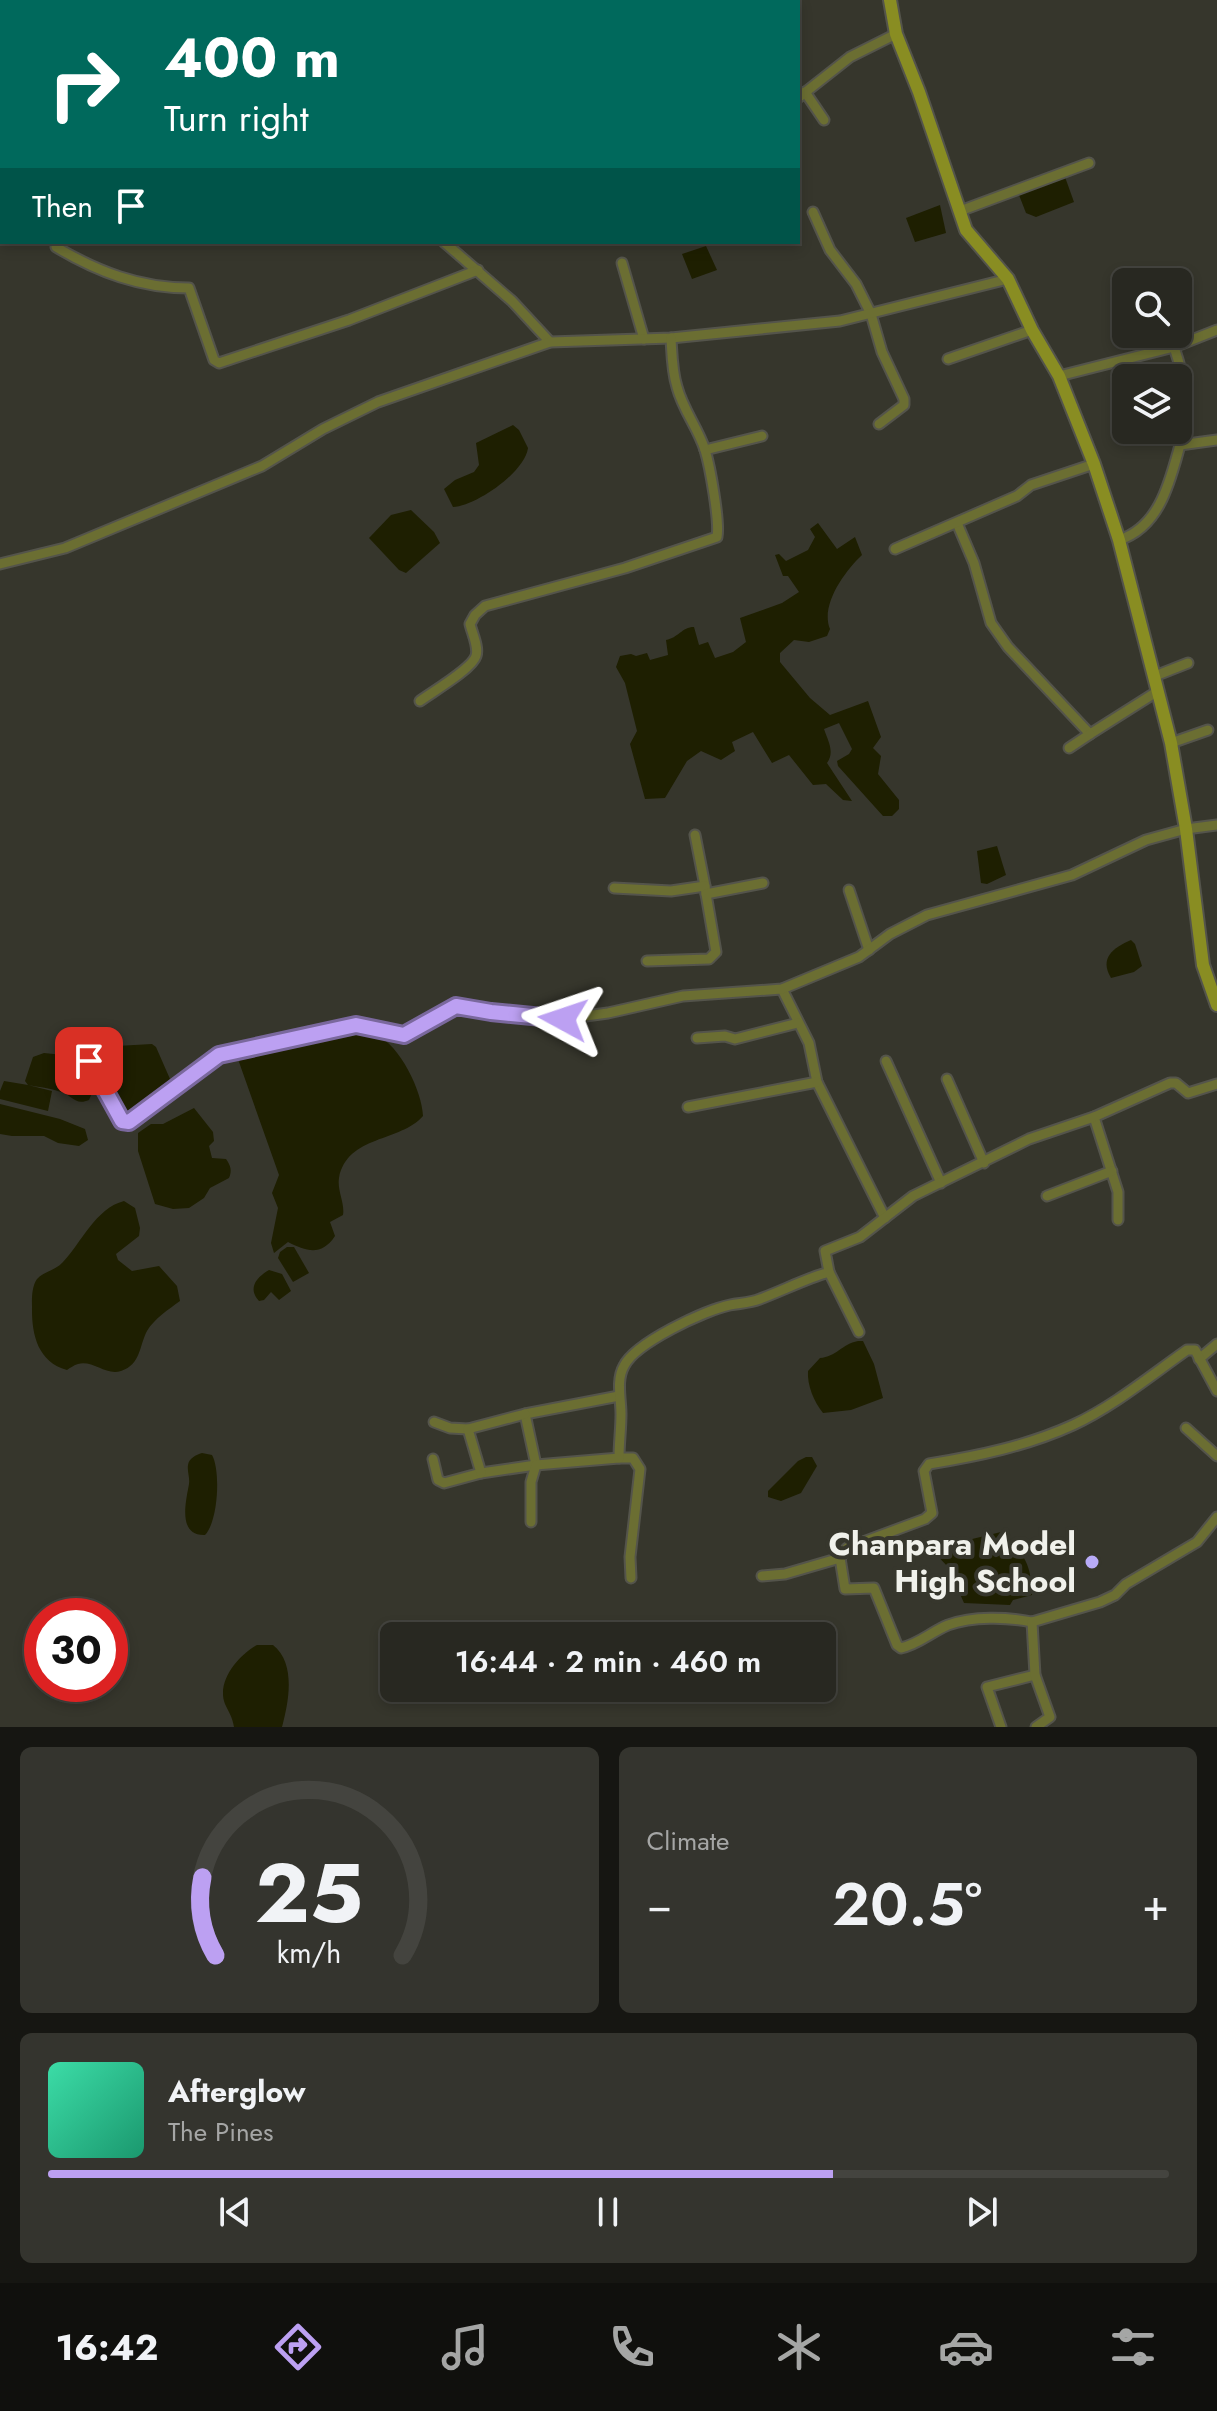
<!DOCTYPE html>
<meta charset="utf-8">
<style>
:root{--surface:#282821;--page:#34342e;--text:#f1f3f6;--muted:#a5a6a5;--line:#44443f;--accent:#bca0f2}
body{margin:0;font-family:Jost,sans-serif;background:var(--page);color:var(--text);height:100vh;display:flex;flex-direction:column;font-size:30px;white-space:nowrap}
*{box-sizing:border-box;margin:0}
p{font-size:26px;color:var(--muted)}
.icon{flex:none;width:44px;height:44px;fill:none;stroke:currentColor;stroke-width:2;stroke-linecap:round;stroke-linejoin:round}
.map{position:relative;height:1727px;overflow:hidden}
.details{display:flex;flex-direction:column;gap:20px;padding:20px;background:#161612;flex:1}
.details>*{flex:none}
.guide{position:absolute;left:0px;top:0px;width:800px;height:244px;box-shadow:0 4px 12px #0003,0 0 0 2px var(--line);background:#00695c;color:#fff;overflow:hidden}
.tools{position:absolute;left:1112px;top:268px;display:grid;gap:16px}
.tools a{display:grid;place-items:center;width:80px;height:80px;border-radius:12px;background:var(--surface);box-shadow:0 4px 12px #0003,0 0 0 2px var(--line);font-size:40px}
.speed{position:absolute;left:24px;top:1598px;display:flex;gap:16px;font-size:40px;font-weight:700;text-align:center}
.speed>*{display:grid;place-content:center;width:104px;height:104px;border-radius:50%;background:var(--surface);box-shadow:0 4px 12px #0003,0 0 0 2px var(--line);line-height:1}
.speed .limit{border:12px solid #d22;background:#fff;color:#111}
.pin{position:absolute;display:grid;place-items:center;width:68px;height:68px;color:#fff;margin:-34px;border-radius:16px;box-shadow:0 4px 12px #0006}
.me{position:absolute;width:88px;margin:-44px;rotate:275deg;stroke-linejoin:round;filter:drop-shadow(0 0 6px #0008)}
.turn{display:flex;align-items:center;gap:28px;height:168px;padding:0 32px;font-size:36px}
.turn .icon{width:104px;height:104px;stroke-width:2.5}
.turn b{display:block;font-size:56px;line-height:68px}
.then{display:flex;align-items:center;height:76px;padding:0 32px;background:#0003;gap:16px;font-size:30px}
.big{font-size:60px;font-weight:600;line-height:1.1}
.details .widget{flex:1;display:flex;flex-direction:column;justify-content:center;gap:12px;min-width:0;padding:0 28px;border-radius:12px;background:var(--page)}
.details .dial{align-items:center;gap:0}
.dial svg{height:208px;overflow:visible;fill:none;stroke:var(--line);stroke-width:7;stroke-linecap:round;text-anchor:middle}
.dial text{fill:var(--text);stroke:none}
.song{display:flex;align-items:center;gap:24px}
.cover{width:96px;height:96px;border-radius:12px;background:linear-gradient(135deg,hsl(160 70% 55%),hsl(160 70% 35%))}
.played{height:8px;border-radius:4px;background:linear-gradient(90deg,var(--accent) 70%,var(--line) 70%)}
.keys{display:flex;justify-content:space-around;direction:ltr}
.heat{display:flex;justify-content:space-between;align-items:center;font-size:44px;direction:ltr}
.details .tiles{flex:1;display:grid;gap:20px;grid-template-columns:1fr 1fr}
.widget:last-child{grid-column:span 2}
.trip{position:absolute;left:380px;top:1622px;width:456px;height:80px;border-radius:12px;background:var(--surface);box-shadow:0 4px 12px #0003,0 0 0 2px var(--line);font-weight:600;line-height:80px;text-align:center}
.tabs{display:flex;height:128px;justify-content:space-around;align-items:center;background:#10100d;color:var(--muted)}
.tabs .icon{width:56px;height:56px}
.tabs .current{color:var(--accent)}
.tabs b{font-size:36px;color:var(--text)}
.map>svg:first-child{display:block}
.water{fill:#1e1f01}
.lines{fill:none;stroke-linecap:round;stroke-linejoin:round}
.minor-casing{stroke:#54544b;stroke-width:13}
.secondary-casing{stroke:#54544b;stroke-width:16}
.minor{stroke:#6b6e32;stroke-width:9}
.secondary{stroke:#898d22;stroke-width:12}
.route-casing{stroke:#7a689d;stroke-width:20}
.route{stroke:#bca0f2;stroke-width:14}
.poi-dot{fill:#b8abf7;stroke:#36362c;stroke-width:3}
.labels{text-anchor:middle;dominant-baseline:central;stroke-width:8;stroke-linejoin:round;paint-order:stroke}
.poi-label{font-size:32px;font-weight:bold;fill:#f0f1eb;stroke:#36362c;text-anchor:end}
</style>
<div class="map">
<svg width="1217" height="1727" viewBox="0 0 1217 1727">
<rect width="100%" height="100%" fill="#36362c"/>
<g class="water">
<path d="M1065,177L1074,202L1036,217L1026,213L1019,195Z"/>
<path d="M940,205L946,233L915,242L906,218Z"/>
<path d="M706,246L717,270L692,279L682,254Z"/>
<path d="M513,425L519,430L528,448C525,472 476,506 453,507L444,489L455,480L474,472L479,465L476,443Z"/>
<path d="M411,510L434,532L440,543L406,573L399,570L369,538L391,515Z"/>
<path d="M818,523L837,549L855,537L862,555C845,571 820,605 830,629L827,636L809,642L794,640L780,653V662L810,698L830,715L868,701L881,737L873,748L881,756L878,774L899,800V809L892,816H883L838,766L837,761L849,754L852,749L839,723L824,729C828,741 835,752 827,763L852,801L843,800L826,784L813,785L789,755L772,763L753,732L732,742L735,751L721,760L701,751L687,761L665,798L645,799L630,744L637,731L625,683L616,667L620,656L631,654L636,656L647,653L650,660L668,655L666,640C678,638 682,627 694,627L699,645L708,642L715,658L733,652L746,642L740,618L782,603L799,592L788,576H783L775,555L779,554L786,561L808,550L815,537L810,529Z"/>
<path d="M997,846L1006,875L987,884L981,883L977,851Z"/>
<path d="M1131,940L1135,944L1142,966L1134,972L1111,978C1099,958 1113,948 1131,940Z"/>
<path d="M344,1031C353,1032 367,1032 376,1035C400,1045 422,1091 423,1116C401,1142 347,1135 339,1178C337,1191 345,1203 343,1215L330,1222L335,1236C321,1257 306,1251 288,1242L274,1253L271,1243L278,1208L272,1193L279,1175L239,1062L244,1052Z"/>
<path d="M152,1044L156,1047L170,1079C163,1095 142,1115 125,1117L92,1055L99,1047Z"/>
<path d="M44,1053L63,1055L65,1058L60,1067L58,1087L63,1082L70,1065L83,1061L87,1063L97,1082L89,1100C75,1106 72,1095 61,1092C50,1088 39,1087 28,1085L52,1091L48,1111L0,1099V1091L4,1081L28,1085L25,1081L33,1057Z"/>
<path d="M0,1104L60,1119L85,1129L88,1140L79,1146L58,1143L44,1136H12L0,1134Z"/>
<path d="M194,1108L213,1132L214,1141L209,1146L212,1158L226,1159C231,1166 232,1171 229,1178L210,1188L204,1198L189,1208L173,1209L155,1204L138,1151V1133L151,1124H163Z"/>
<path d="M124,1201L135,1208L140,1228L139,1236L116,1254L118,1260L132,1271L159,1266L177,1286L180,1301C169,1309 154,1319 147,1331C139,1346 141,1364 121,1371C106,1376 93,1360 78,1364C74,1365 70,1368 67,1370C38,1362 32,1335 32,1310C32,1300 31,1288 37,1279C43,1272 56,1270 63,1262C81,1243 96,1208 124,1201Z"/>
<path d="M287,1247H294L309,1273L293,1282L278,1258L280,1252Z"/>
<path d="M269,1270L282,1274L291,1291L279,1300L271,1292L264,1300L259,1301C247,1288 257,1277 269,1270Z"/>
<path d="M858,1341H863L874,1364L883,1398L851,1410L823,1413C814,1402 807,1385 808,1371L820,1358C836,1357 842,1344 858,1341Z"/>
<path d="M202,1453L212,1455C221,1471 218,1522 205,1535C177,1536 186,1501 189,1484C190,1478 187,1471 188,1465C189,1458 196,1455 202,1453Z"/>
<path d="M806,1457H812L817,1466L801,1493L781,1501L768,1497V1491L798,1461Z"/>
<path d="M1001,1532C1024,1555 1031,1561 1032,1595L1013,1600L1010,1605L964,1603L948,1567L931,1549Z"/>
<path d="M257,1645H273C296,1663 289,1701 282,1727H234C232,1716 229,1713 225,1704C216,1681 239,1655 257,1645Z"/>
</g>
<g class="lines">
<defs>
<g id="minor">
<path d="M334,0L338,2"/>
<path d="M479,2L482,0"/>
<path d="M805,92L824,120"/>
<path d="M798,98L850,57L896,34"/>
<path d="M960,211L1089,163"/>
<path d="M813,212L830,250L856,284L871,314L882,352L904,399V405L879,424"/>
<path d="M444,242L512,301L550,342"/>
<path d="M56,247C98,272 140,288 189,288L214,360L219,363L349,320L478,270"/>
<path d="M622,263L644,339"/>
<path d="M1174,347C1187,385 1188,406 1180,445"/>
<path d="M948,359L1032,330"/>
<path d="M1059,376L1174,347L1217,330"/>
<path d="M705,450L762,436"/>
<path d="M957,523L974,563L991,623L1008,647L1090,734L1158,691"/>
<path d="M1119,540C1160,527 1170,481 1180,445L1217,440"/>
<path d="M895,549L1017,496L1031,485L1094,464"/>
<path d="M0,564L65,548L262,466L323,429L378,402L550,342L671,338L840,321L1008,279"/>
<path d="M1155,676L1188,663"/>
<path d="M420,701C432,692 472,669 476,656C479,647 472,633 470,624L475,615L485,606L625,568L717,537C720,522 710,466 705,450C698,428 683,410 677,387C672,371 672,355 671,338"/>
<path d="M1171,743L1208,730"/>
<path d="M1069,748L1090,734"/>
<path d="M695,835L705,886"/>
<path d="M614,888L671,891L705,886L706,894"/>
<path d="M849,890L869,950"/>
<path d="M647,961L709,959L716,952L706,894L763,883"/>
<path d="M782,989L809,1043L817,1082L885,1218"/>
<path d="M697,1038L725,1036L735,1039L798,1023"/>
<path d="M69,1054L89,1061L122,1121L129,1122L219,1055L356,1025L404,1035L456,1006L491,1012L563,1019L608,1013L683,996L782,989L859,957L890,934L927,915L1072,875L1146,840L1186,829L1217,825"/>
<path d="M886,1061L941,1183"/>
<path d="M947,1079L984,1163"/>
<path d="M688,1107L817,1082"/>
<path d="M1094,1117L1118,1192V1220"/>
<path d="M1047,1196L1112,1171"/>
<path d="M829,1272L859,1332"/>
<path d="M1199,1359L1217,1344"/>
<path d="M434,1422L450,1428L468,1429"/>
<path d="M1186,1428L1217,1456"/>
<path d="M619,1458H633L640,1469L630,1557L631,1578"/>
<path d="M433,1459L438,1480L444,1483L481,1473L536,1465L525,1414L619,1396"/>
<path d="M481,1473L468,1429L525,1414"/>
<path d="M531,1522V1482L536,1465L619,1458C619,1443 621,1429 621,1414C621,1399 616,1380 624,1366C635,1343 705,1310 730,1305C740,1303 750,1303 760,1299C784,1290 805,1279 829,1272L825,1251L860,1237L913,1196L1029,1139L1094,1117L1170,1083H1176L1188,1093L1217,1084"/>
<path d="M840,1558L845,1589L874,1588L897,1645L901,1648C919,1644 931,1632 948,1625C973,1616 1007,1617 1032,1622"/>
<path d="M762,1576L785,1574L840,1558L847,1548L925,1519L932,1513L924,1471L929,1464C978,1456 1027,1446 1073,1425C1114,1406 1150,1376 1187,1350H1195L1217,1391"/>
<path d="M1001,1727L987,1687L1035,1675"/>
<path d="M1036,1727L1050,1717L1035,1675L1032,1622L1100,1602L1115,1595L1126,1584L1197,1542L1217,1517"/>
</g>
<path id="secondary" d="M890,0L896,34L919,92L966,230L1008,279L1032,330L1059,376L1094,464L1119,540L1171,743L1186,829L1203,965L1217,1005"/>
</defs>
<use href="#minor" class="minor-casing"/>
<use href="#secondary" class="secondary-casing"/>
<use href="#minor" class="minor"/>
<use href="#secondary" class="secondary"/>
</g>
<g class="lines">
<defs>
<path id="route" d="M89,1061L122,1121L129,1122L219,1055L356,1025L404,1035L456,1006L491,1012L563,1019"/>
</defs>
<use href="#route" class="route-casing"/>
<use href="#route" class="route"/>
</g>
<circle class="poi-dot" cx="1092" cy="1562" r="8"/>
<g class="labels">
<g class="poi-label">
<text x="1076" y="1544">Chanpara Model<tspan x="1076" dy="37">High School</tspan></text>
</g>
</g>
</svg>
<div class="tools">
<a><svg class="icon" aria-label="search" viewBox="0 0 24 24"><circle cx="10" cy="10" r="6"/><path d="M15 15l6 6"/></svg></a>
<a><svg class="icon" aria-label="layers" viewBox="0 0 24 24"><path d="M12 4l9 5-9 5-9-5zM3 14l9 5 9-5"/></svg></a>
</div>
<div class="speed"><div class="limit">30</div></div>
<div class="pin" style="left:89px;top:1061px;background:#d93025"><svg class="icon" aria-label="arrive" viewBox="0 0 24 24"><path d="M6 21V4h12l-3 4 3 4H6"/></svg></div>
<svg class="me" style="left:563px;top:1019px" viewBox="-20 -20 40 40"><path d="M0-17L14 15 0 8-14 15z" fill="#bca0f2" stroke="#fff" stroke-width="4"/></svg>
<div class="trip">16:44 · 2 min · 460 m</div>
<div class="guide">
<div class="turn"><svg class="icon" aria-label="right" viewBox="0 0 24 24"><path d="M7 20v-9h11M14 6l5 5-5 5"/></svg><div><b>400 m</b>Turn right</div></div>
<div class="then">Then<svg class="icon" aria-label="arrive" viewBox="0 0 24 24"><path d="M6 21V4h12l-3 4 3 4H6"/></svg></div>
</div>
</div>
<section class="details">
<div class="tiles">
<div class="widget dial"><svg viewBox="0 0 100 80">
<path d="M14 69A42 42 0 1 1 86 69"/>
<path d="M14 69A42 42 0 0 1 9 39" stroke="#bca0f2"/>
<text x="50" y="56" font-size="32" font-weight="700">25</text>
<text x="50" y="72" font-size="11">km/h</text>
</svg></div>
<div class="widget"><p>Climate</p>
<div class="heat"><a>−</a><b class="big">20.5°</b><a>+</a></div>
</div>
<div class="widget">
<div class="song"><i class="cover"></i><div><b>Afterglow</b><p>The Pines</p></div></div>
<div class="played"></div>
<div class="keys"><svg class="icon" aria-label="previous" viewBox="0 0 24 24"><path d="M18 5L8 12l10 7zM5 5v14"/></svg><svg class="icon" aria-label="pause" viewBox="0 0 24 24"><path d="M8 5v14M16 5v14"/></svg><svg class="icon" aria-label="next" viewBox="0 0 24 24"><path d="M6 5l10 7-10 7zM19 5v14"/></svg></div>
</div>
</div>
</section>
<nav class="tabs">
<b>16:42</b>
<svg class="icon current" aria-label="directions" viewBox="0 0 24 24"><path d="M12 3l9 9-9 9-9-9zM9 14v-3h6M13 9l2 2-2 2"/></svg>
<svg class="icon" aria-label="music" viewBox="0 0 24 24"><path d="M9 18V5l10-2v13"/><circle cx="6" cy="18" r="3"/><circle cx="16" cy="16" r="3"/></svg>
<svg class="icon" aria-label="phone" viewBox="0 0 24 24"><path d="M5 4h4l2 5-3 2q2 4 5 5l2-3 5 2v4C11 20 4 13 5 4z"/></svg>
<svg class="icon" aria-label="climate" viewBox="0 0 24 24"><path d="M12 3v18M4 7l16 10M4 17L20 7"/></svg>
<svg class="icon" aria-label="car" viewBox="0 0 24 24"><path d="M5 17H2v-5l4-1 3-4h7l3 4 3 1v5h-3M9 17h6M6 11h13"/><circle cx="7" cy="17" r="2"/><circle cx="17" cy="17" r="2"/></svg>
<svg class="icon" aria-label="filters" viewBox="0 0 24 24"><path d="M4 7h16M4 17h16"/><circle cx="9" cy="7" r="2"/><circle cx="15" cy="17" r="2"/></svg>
</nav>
